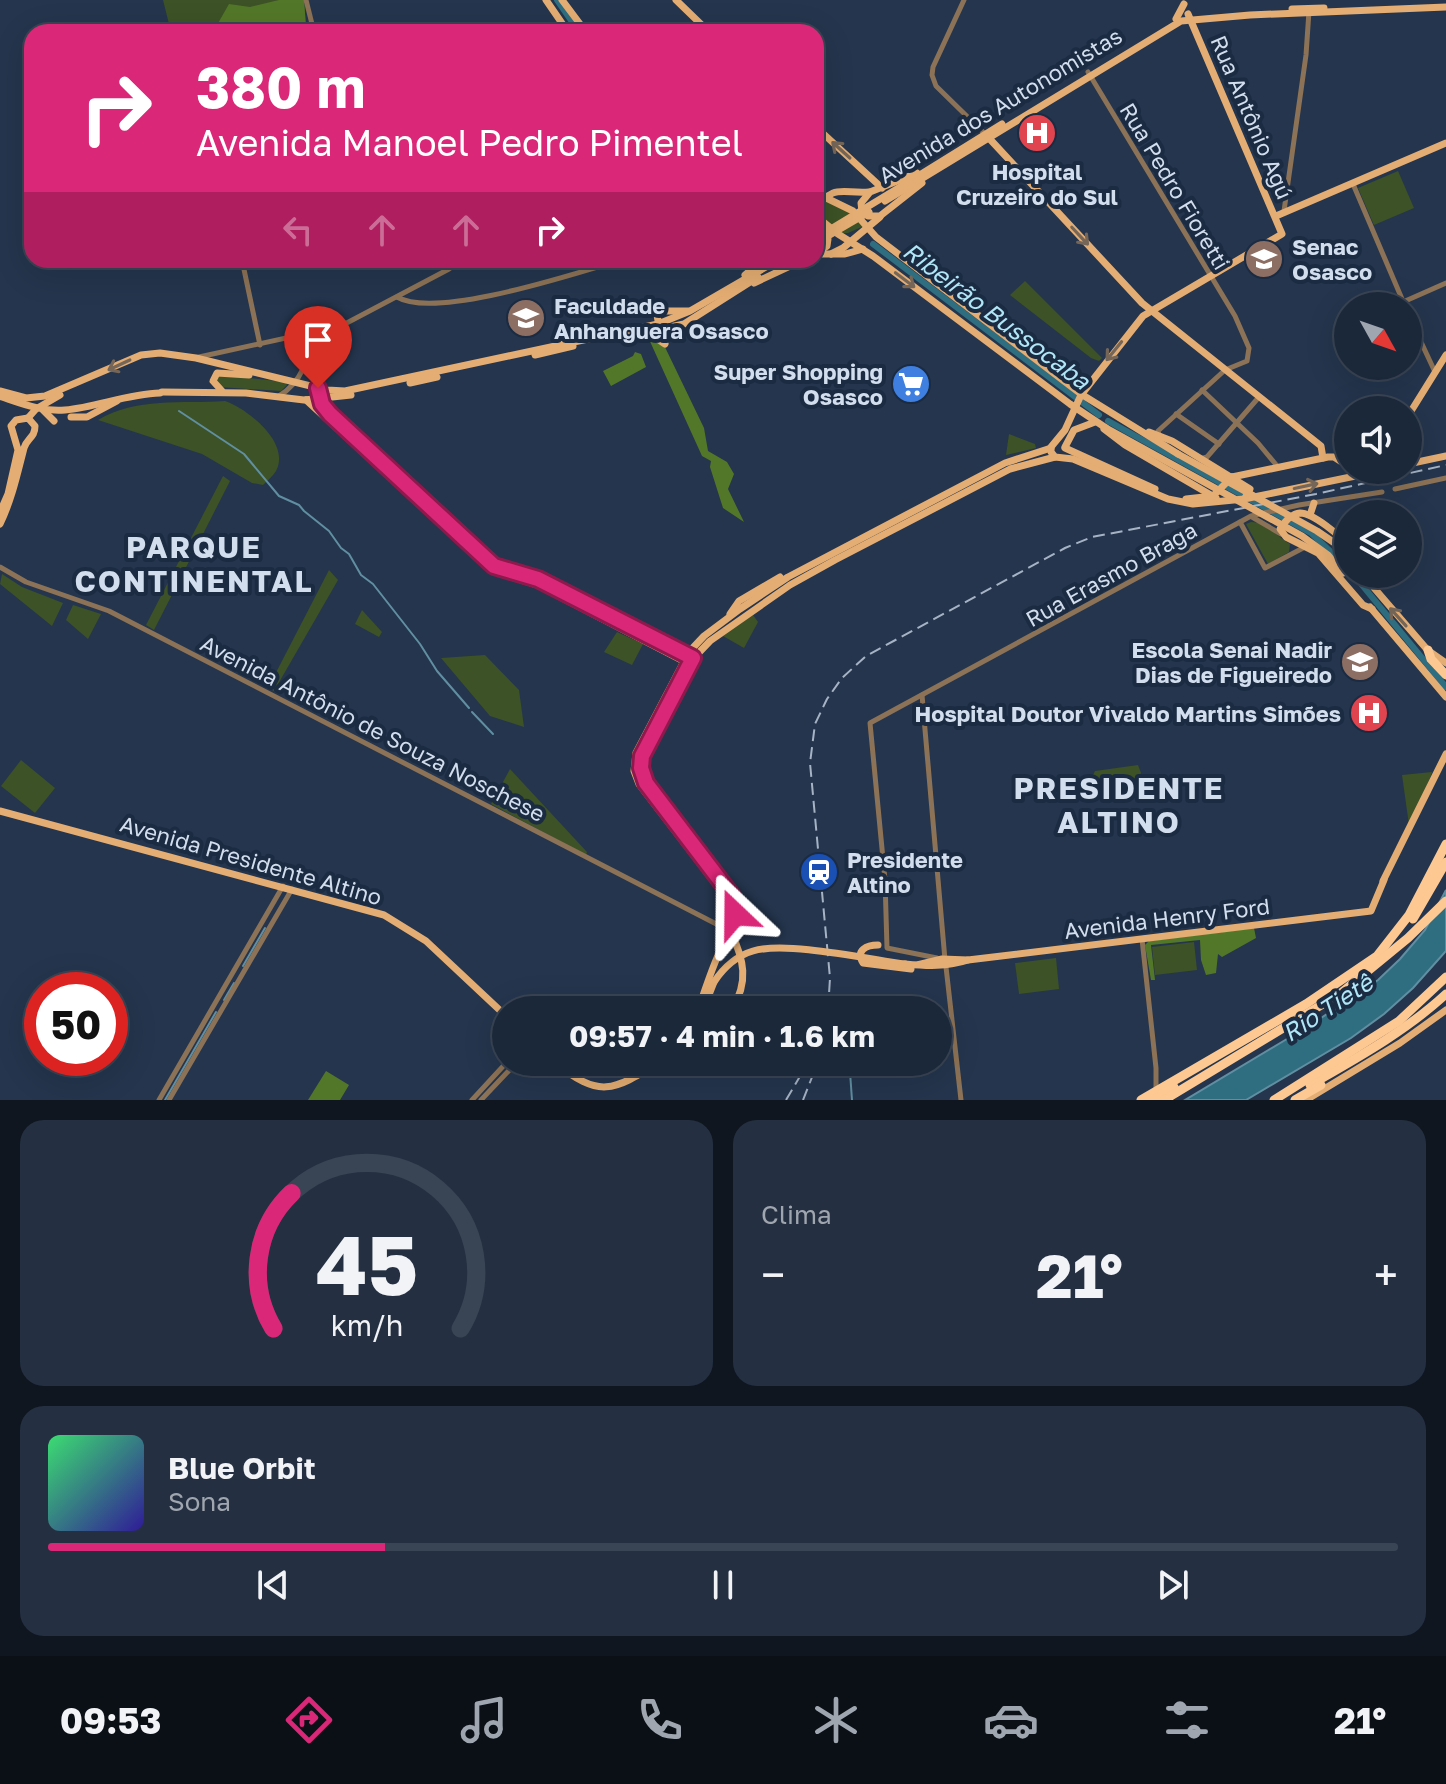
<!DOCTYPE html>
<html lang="pt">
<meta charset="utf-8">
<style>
:root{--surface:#1b283a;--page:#243042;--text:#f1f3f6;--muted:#a0a6af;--line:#394454;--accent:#db2777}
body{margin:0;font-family:"Golos Text",sans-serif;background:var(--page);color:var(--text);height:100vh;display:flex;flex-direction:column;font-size:30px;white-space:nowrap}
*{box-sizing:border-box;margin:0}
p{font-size:26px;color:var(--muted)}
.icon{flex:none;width:44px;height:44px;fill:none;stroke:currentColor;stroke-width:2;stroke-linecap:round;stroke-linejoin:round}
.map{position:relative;height:1100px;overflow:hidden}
.side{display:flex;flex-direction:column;gap:20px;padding:20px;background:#0f1620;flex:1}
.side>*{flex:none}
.top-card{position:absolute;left:24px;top:24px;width:800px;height:244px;border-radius:24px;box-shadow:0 8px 32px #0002,0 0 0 2px var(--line);background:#db2777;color:#fff;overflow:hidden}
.needle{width:52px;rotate:130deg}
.buttons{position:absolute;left:1334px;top:292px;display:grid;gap:16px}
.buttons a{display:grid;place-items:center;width:88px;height:88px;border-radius:50%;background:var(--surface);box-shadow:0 8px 32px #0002,0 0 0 2px var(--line);font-size:40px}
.speed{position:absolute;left:24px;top:972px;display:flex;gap:16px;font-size:40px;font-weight:700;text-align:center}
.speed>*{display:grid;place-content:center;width:104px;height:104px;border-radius:50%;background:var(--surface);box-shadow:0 8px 32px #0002,0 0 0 2px var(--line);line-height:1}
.speed .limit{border:12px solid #d22;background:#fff;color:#111}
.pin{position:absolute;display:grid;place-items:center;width:68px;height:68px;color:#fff;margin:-82px -34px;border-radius:50% 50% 50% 0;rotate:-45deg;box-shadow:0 0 8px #0007}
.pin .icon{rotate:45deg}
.me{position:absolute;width:88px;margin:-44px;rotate:337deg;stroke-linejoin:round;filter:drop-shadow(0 0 6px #0008)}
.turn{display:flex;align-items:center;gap:28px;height:168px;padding:0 40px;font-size:36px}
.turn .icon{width:104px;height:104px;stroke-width:2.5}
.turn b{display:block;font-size:56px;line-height:68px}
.lanes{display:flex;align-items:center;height:76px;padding:0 40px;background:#0003;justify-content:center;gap:40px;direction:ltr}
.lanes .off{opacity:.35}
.big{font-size:60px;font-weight:700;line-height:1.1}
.side .card{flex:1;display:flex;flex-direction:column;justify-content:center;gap:12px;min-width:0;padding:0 28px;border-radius:24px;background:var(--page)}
.side .dial{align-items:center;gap:0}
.dial svg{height:208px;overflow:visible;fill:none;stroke:var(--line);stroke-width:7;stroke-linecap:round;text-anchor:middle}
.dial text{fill:var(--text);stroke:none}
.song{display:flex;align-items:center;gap:24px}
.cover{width:96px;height:96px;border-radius:12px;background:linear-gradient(135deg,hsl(140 70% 55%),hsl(250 70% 35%))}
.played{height:8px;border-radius:4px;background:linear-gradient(90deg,var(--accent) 25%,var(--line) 25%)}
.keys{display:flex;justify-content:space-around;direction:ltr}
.heat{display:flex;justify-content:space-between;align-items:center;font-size:44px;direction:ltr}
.side .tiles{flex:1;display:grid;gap:20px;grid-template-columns:1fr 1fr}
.card:last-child{grid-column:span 2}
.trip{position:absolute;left:492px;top:996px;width:460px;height:80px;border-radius:40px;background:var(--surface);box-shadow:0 8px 32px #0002,0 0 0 2px var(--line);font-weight:700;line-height:80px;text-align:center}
.tab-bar{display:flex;height:128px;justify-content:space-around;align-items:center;background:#0b1017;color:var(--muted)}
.tab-bar .icon{width:56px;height:56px}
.tab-bar .current{color:var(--accent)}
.tab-bar b{font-size:36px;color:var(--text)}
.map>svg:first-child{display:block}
.green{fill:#3d5226}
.forest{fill:#537728}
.water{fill:#2f6e80;stroke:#608fa1;stroke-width:2}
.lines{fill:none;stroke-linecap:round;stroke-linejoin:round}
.stream{stroke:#608fa1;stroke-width:2}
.river{stroke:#2f6e80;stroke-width:6}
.major-tunnel{stroke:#3e4e65;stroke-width:7;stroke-dasharray:7 3.5;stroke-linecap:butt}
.minor{stroke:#8c7256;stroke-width:5}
.major{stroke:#e4ad73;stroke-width:7}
.highway{stroke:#fdc891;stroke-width:9}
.rail{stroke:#a6b3c5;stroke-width:2;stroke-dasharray:12 6;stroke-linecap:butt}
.major-bridge{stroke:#e4ad73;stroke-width:7}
.oneway{stroke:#756658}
.route-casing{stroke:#8e194d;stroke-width:20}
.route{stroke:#db2777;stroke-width:14}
.labels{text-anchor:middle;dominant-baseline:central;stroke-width:8;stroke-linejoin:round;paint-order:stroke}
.street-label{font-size:22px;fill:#d2dded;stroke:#1a2b42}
.poi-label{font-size:22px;font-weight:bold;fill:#d2dded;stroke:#1a2b42;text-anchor:start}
.water-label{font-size:24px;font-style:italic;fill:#b1e6f7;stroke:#1a2b42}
.district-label{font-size:30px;font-weight:bold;letter-spacing:2px;fill:#d2dded;stroke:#1a2b42}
</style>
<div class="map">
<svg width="1446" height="1100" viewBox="0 0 1446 1100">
<rect width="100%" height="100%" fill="#24354d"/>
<g class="green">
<path d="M163,0H304L306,26C283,24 276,27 255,32C234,36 194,32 171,32Z"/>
<path d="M1398,171L1414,208L1374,225L1358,188Z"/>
<path d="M826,201L848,210L864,226L848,233H839L816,214Z"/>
<path d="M1025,281L1102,358L1099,361L1091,358L1010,295Z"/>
<path d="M221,375L285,382L287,385L281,391L219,387L217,378Z"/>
<path d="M225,401C248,409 291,443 276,471C273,476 267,481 263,485L252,483L202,454L98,420C136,397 182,404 225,401Z"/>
<path d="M1009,434L1035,444L1036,448L1006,455Z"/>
<path d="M223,476L230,481L154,630L146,625Z"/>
<path d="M1251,522C1268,522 1277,537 1290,544L1289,552L1268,564L1246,524Z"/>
<path d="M329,570L338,580L274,691L268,688Z"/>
<path d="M2,574L22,587L63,603L52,626L0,584Z"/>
<path d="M73,605L101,614L88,639L66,620Z"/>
<path d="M362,610L382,632L379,637L355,624Z"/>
<path d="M753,615L758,622L744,648L723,636Z"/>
<path d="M617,632L643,644L632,665L604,652Z"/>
<path d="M485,655L519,690L524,727L490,716L441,658Z"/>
<path d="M21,760L55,788L35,813L1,786Z"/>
<path d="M1138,765L1141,773L1138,778L1098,783L1092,777L1095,771Z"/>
<path d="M510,769L587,852L586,855L491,804Z"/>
<path d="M1432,772L1430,778L1409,825L1402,775Z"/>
<path d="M1194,942L1197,970L1155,975L1152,947Z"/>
<path d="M1056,958L1059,989L1019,994L1015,963Z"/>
</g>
<g class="forest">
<path d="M279,0H304L306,26L286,24L267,27L254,32H213L229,4L250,7Z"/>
<path d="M648,337L663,343L704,428L708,451L727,462L734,474L728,489L744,522L723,508L710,467L711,461L702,456Z"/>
<path d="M635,352L641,354L646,367L611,386L603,371L633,356Z"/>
<path d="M1254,928L1256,938L1222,957L1218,954L1216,973L1206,975L1201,960L1200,940L1151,945L1155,980H1151L1145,945L1149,941Z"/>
<path d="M326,1071L349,1085L340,1100H308Z"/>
</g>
<path class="water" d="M1446,890V951L1413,988L1384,1014L1351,1038L1246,1100H1185L1312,1024L1378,980L1400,959L1425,930Z"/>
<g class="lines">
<g class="stream">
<path d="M179,411L244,454L279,496L299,505L304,511L329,531L341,548L349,554L361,575L373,584L420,644L437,671L469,708"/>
<path d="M472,712L493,734"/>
<path d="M243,966L265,928"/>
<path d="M224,1000L234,983"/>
<path d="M850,1072L852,1100"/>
<path d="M165,1100L216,1012"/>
</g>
<g class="river">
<path d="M557,0L579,32"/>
<path d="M873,244L1099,415"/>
<path d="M1108,421L1311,533L1348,568"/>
<path d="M1353,574L1446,687"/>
</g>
<path class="major-tunnel" d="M1370,473L1382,470"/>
<g class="minor">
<path d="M306,0L314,32"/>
<path d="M964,0L933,67L932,75L936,86L985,134"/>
<path d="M1088,72L1235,316L1249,348L1247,361L1225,370L1158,431L1159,435"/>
<path d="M1353,184L1405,306"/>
<path d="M1284,211L1306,55L1309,11"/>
<path d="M242,260L260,345"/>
<path d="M469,260L470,267"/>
<path d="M397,297C436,320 576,273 621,260"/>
<path d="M1403,302L1446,283"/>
<path d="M1408,314L1435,372"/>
<path d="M199,357L341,326L449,269L462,260"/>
<path d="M1202,390L1258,443L1278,467"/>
<path d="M279,396C300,383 312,358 308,334"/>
<path d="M1176,414L1219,444"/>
<path d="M1200,459L1207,457L1259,397"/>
<path d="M1395,489L1446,478"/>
<path d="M1252,517L1281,534"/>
<path d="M1240,522L1265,568L1305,547"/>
<path d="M0,567L26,582L109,611L726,929"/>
<path d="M922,695L945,960"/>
<path d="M1142,939L1156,1068V1089"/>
<path d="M937,958L887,948L885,880L870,723L1251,516L1299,505L1382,492"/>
<path d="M946,967L961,1100"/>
<path d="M159,1100L283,886"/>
<path d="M169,1100L292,889"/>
<path d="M472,1100L507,1062"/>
<path d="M481,1100L517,1062"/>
</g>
<g class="major">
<path d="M546,0L568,32"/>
<path d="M562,0L586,32"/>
<path d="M676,0L709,32"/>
<path d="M1292,9L1324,8"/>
<path d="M1188,14L1282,234L1143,316L1081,395L1065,430L1051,447V452L1055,457L1073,459L1168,499L1193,504L1244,499L1370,473"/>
<path d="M1176,19L1184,4"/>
<path d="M816,127L882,188"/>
<path d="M987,136L1142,303L1321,446L1323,458"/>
<path d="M917,173L870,192L861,203L862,211L868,216H880L922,183"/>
<path d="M910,181L1002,124"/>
<path d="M816,193L853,211L876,237L1081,394L1178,454"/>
<path d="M885,201L1181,21L1250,15L1446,7"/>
<path d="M816,210C833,183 842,194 869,192"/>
<path d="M816,216L838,234L873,256L1070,404L1106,428"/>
<path d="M1276,216L1446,143"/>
<path d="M816,230L823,231L828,239L827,246L818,252"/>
<path d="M816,254H845L863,249"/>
<path d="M831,254L843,248L880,217"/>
<path d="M745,275L763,260"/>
<path d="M754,283L803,260"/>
<path d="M659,326L657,315L660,311H688"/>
<path d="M649,333L665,344"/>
<path d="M633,335L684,324L758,277"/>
<path d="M535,355L573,346"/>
<path d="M410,383L437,377"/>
<path d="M0,391L26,398L45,396L141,355L160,353L196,358L327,390L345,391L658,324L690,311L778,260"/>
<path d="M222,391L213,381L217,373L249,375"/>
<path d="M162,392L246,393L304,400L351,395"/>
<path d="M319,395L330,414L494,566L538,579L691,657"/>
<path d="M2,397C23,404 43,412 65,410C97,407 127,394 160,393"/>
<path d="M306,400L492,571L537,585L687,663"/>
<path d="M43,410L54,421"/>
<path d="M1408,416L1446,355"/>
<path d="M71,417H87L117,401"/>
<path d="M28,418L36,409L60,395"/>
<path d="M1104,429L1125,445L1216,498"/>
<path d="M1149,432L1172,441L1250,489L1245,498"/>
<path d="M1065,447L1074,430L1095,422"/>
<path d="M1065,448L1155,489"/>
<path d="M1408,464L1446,456"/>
<path d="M1232,477L1328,457H1334L1348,466"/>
<path d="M1186,499L1213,496L1232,477"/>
<path d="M0,512L8,494L18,450L11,426L16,420L28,418L35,426C35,438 27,438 24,448C17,475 12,499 0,524"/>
<path d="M1310,515L1314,503"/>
<path d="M1348,546C1341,536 1313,513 1300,513C1291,514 1285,521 1280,529L1286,537L1318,553L1363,605L1372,609"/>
<path d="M1362,574L1431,654"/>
<path d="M1370,607L1446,697"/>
<path d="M730,614L739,601L780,577"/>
<path d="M1429,651L1446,663"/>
<path d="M0,811L384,915L426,941L506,1016"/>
<path d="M1383,881L1446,754"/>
<path d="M729,894L718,887L639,784L634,771L636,753L689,652L704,636L740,609L788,577L1005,463L1051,448"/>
<path d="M732,929L735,910L732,896L646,783L641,768L645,750L688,664L710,641L790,585L835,560L1010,469L1055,457"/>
<path d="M731,932C744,960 749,981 732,1010"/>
<path d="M878,945C867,945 855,950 863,963L911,969"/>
<path d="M968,960L1371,911L1384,880"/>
<path d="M905,964C927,966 947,967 968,960L942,959L917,965"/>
<path d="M698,1010C707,984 718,949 732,929"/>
<path d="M703,1010L714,982"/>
<path d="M555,1062C600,1100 614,1090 660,1062"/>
<path d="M1306,1100L1400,1043L1446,1010"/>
</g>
<g class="highway">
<path d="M1428,650L1431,659L1446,675"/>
<path d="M1413,919L1446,862"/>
<path d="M1310,1085C1357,1058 1406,1031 1446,994"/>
<path d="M1141,1100L1306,1004L1377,956L1409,915L1446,844"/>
<path d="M1152,1100L1174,1087"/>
<path d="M1164,1100L1341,993L1408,938L1446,901"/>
<path d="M1274,1100L1399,1021L1446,977"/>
<path d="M1295,1100L1321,1085"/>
</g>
<g class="rail">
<path d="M828,1010L830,978L810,763L815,724L827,699L842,678L866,656L1065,548L1092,537L1316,494L1446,465"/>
<path d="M786,1100L799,1078L805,1062"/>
<path d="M803,1100L818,1062"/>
</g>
<g class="major-bridge">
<path d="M816,238L910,181"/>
<path d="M816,243L869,212"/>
<path d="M1106,428L1302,536L1328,555L1343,573"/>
<path d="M1178,454L1317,531L1339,546L1348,556"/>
<path d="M714,982C724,967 736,956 753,951C786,941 868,959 905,964"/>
</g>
</g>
<defs><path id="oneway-shaft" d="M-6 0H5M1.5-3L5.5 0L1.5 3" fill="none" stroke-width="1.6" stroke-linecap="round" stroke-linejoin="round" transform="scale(2)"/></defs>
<g class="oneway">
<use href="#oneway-shaft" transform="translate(841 150) rotate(-138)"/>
<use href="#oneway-shaft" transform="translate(1080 236) rotate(47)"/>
<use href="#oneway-shaft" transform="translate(905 280) rotate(37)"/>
<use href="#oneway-shaft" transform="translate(1114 351) rotate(129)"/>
<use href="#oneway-shaft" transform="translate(119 365) rotate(155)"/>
<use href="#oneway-shaft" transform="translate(1306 486) rotate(-12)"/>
<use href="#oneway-shaft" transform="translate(1398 617) rotate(-132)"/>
</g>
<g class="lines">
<defs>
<path id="route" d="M318,388L322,404L330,414L494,566L538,579L693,658L642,756L641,768L646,783L732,896L735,914"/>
</defs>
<use href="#route" class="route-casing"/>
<use href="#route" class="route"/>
</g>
<defs>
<symbol id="hospital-disc" viewBox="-11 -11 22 22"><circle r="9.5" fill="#e0444e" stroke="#1a2b42"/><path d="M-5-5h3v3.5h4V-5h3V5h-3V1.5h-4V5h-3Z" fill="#fff"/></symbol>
<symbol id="university-disc" viewBox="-11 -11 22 22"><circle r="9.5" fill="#8d6e63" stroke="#1a2b42"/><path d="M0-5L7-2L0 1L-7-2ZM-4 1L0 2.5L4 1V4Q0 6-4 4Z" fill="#fff"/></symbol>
<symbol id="supermarket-disc" viewBox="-11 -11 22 22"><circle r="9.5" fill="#3f7fe0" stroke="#1a2b42"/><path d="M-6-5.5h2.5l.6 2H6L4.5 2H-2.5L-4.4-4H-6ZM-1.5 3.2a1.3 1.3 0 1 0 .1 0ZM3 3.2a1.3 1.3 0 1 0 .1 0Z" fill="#fff"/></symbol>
<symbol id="station-disc" viewBox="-11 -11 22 22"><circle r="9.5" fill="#1a4fb4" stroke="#1a2b42"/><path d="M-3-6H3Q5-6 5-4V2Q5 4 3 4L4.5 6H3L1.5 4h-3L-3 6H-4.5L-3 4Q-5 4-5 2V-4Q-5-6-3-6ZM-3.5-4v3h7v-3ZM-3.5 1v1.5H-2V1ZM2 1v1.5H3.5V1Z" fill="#fff"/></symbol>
</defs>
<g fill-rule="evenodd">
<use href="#hospital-disc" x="1015" y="111" width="44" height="44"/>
<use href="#university-disc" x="1242" y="237" width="44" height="44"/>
<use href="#university-disc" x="504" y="296" width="44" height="44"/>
<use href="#supermarket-disc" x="889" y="362" width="44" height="44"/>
<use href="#university-disc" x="1338" y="640" width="44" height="44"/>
<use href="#hospital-disc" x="1347" y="691" width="44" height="44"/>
<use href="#station-disc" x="797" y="850" width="44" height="44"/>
</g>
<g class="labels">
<g class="street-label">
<text transform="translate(1000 105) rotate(-31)">Avenida dos Autonomistas</text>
<text transform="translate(1252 117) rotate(67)">Rua Antônio Agú</text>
<text transform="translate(1175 186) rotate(59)">Rua Pedro Fioretti</text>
<text transform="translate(1111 574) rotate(-29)">Rua Erasmo Braga</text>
<text transform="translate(373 728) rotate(27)">Avenida Antônio de Souza Noschese</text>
<text transform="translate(251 860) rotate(16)">Avenida Presidente Altino</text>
<text transform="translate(1167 918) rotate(-7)">Avenida Henry Ford</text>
</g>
<g class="poi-label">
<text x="1037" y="171" text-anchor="middle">Hospital<tspan x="1037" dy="25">Cruzeiro do Sul</tspan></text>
<text x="1292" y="246">Senac<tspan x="1292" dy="25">Osasco</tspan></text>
<text x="554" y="305">Faculdade<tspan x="554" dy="25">Anhanguera Osasco</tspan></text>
<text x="883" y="371" text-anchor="end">Super Shopping<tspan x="883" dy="25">Osasco</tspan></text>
<text x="1332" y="649" text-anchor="end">Escola Senai Nadir<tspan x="1332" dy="25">Dias de Figueiredo</tspan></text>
<text x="1341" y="713" text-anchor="end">Hospital Doutor Vivaldo Martins Simões</text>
<text x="847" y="859">Presidente<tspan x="847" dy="25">Altino</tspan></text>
</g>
<g class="water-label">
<text transform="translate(997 315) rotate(37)">Ribeirão Bussocaba</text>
<text transform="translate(1327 1007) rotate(-33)">Rio Tietê</text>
</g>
<g class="district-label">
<text x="194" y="547">PARQUE<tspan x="194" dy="34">CONTINENTAL</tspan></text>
<text x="1119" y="788">PRESIDENTE<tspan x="1119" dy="34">ALTINO</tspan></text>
</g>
</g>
</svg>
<div class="buttons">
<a><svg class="needle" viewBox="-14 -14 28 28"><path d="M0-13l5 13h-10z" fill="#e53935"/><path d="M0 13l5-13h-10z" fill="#a0a6af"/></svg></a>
<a><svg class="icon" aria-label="sound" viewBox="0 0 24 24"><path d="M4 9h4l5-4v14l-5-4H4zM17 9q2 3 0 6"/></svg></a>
<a><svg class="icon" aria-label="layers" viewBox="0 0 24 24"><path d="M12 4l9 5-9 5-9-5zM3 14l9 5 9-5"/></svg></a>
</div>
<div class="speed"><div class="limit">50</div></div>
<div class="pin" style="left:318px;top:388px;background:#d93025"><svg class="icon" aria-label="arrive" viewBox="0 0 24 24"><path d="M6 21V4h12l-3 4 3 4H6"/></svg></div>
<svg class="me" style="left:735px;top:914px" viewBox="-20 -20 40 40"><path d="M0-17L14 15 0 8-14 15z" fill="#db2777" stroke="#fff" stroke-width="4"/></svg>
<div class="trip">09:57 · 4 min · 1.6 km</div>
<div class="top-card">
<div class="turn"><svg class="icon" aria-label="right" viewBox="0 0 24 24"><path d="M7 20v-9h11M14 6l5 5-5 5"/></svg><div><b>380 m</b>Avenida Manoel Pedro Pimentel</div></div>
<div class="lanes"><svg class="icon off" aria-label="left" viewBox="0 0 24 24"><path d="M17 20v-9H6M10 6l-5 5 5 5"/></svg><svg class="icon off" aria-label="ahead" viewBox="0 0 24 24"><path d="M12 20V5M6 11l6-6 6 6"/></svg><svg class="icon off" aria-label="ahead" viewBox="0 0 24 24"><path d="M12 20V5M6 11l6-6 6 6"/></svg><svg class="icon" aria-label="right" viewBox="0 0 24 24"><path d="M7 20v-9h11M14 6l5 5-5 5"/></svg></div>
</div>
</div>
<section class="side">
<div class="tiles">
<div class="card dial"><svg viewBox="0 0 100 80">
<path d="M14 69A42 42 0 1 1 86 69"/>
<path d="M14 69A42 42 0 0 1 21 17" stroke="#db2777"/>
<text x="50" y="56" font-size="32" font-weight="700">45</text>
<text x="50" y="72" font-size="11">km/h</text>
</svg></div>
<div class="card"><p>Clima</p>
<div class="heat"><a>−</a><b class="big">21°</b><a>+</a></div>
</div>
<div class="card">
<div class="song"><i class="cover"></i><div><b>Blue Orbit</b><p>Sona</p></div></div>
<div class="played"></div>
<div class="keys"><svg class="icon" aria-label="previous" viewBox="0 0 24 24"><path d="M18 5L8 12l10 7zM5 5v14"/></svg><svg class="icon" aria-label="pause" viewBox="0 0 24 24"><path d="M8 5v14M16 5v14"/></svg><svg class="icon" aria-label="next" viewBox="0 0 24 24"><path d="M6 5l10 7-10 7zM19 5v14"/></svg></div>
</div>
</div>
</section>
<nav class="tab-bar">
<b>09:53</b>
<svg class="icon current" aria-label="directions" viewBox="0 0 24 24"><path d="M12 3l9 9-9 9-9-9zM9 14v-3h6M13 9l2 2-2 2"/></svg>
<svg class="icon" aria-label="music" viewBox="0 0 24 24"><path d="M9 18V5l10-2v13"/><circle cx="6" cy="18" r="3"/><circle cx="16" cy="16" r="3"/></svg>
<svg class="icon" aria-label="phone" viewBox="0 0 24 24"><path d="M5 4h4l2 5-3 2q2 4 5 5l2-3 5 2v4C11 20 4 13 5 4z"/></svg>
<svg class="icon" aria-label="climate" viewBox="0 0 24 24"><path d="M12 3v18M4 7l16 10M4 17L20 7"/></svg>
<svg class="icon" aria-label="car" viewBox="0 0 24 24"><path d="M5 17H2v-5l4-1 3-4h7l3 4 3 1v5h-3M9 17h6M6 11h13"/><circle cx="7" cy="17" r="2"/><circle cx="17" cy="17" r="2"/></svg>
<svg class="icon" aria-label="filters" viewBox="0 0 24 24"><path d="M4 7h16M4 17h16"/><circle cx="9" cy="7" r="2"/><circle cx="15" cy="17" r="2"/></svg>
<b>21°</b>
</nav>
